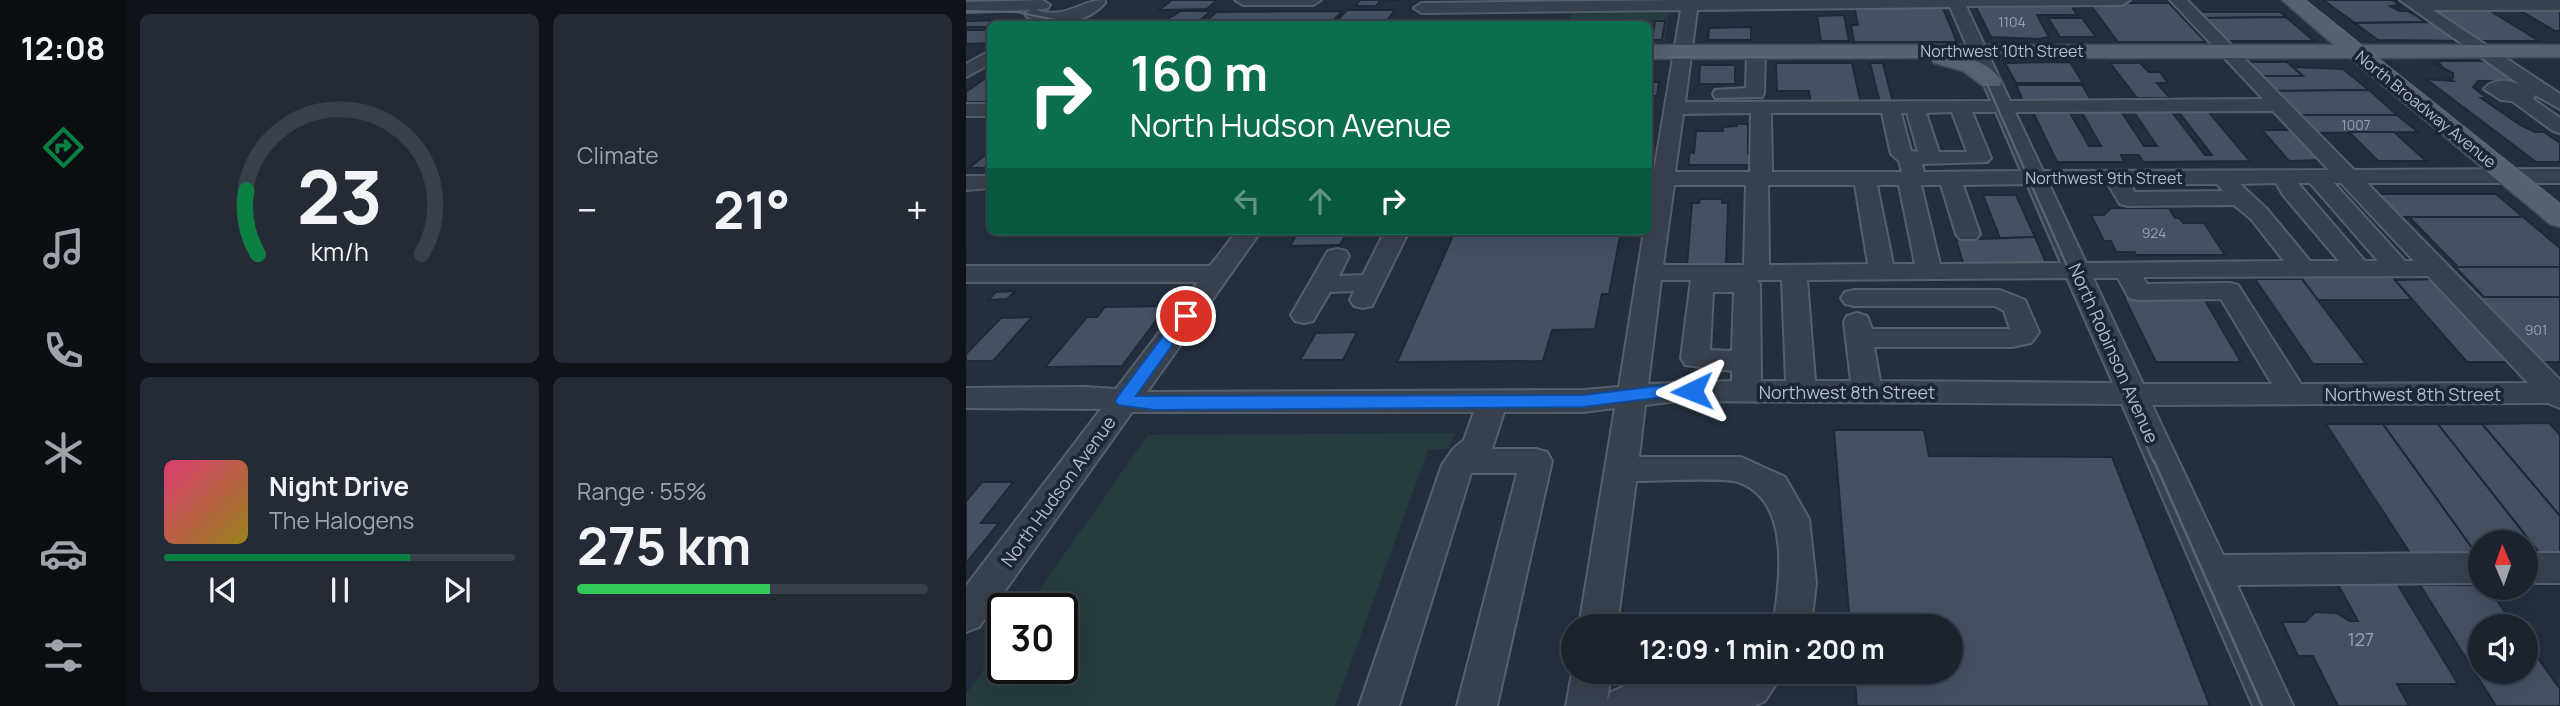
<!DOCTYPE html>
<meta charset="utf-8">
<style>
:root{--surface:#1b232e;--page:#242b36;--text:#f1f3f6;--muted:#a0a4aa;--line:#39404a;--accent:#0b8043}
body{margin:0;font-family:Manrope,sans-serif;background:var(--page);color:var(--text);height:100vh;display:flex;flex-direction:column;font-size:26px;white-space:nowrap}
*{box-sizing:border-box;margin:0}
p{font-size:23px;color:var(--muted)}
.icon{flex:none;width:38px;height:38px;fill:none;stroke:currentColor;stroke-width:2;stroke-linecap:round;stroke-linejoin:round}
.map{position:relative;flex:1;overflow:hidden}
.sheet{display:flex;flex-direction:column;gap:14px;padding:14px;background:#0f1319;width:840px}
.sheet>*{flex:none}
.banner{position:absolute;left:21px;top:21px;width:665px;height:214px;border-radius:10px;box-shadow:0 7px 28px #0002,0 0 0 2px var(--line);background:#0b6e4f;color:#fff;overflow:hidden}
.needle{width:46px;rotate:358deg}
.buttons{position:absolute;left:1502px;top:530px;display:grid;gap:14px}
.buttons a{display:grid;place-items:center;width:70px;height:70px;border-radius:50%;background:var(--surface);box-shadow:0 7px 28px #0002,0 0 0 2px var(--line);font-size:35px}
.speed{position:absolute;left:21px;top:593px;display:flex;gap:14px;font-size:35px;font-weight:700;text-align:center}
.speed>*{display:grid;place-content:center;width:91px;height:91px;border-radius:50%;background:var(--surface);box-shadow:0 7px 28px #0002,0 0 0 2px var(--line);line-height:1}
.speed .limit{border:4px solid #111;border-radius:10px;background:#fff;color:#111}
.pin{position:absolute;display:grid;place-items:center;width:60px;height:60px;color:#fff;margin:-30px;border:4px solid #fff;border-radius:50%;box-shadow:0 2px 7px #0007}
.me{position:absolute;width:77px;margin:-38px;rotate:268deg;stroke-linejoin:round;filter:drop-shadow(0 0 5px #0008)}
.turn{display:flex;align-items:center;gap:24px;height:147px;padding:0 28px;font-size:32px}
.turn .icon{width:91px;height:91px;stroke-width:2.5}
.turn b{display:block;font-size:49px;line-height:60px}
.lanes{display:flex;align-items:center;height:66px;padding:0 28px;background:#0003;justify-content:center;gap:35px;direction:ltr}
.lanes .off{opacity:.35}
.big{font-size:52px;font-weight:700;line-height:1.1}
.sheet .card{flex:1;display:flex;flex-direction:column;justify-content:center;gap:10px;min-width:0;padding:0 24px;border-radius:10px;background:var(--page)}
.sheet .dial{align-items:center;gap:0}
.dial svg{height:182px;overflow:visible;fill:none;stroke:var(--line);stroke-width:7;stroke-linecap:round;text-anchor:middle}
.dial text{fill:var(--text);stroke:none}
.song{display:flex;align-items:center;gap:21px}
.cover{width:84px;height:84px;border-radius:10px;background:linear-gradient(135deg,hsl(340 70% 55%),hsl(50 70% 35%))}
.played{height:7px;border-radius:4px;background:linear-gradient(90deg,var(--accent) 70%,var(--line) 70%)}
.keys{display:flex;justify-content:space-around;direction:ltr}
.heat{display:flex;justify-content:space-between;align-items:center;font-size:38px;direction:ltr}
.charge{height:10px;border-radius:5px;background:linear-gradient(90deg,#34c759 55%,var(--line) 0)}
.sheet .tiles{flex:1;display:grid;gap:14px;grid-template-columns:repeat(2,1fr)}
.trip{position:absolute;left:595px;top:614px;width:402px;height:70px;border-radius:35px;background:var(--surface);box-shadow:0 7px 28px #0002,0 0 0 2px var(--line);font-weight:700;line-height:70px;text-align:center}
main{display:flex;flex:1;min-height:0}
.dock{display:flex;flex-direction:column;width:126px;justify-content:space-around;align-items:center;background:#0b0e12;color:var(--muted)}
.dock .icon{width:49px;height:49px}
.dock .on{color:var(--accent)}
.dock b{font-size:32px;color:var(--text)}
.map>svg:first-child{display:block}
.green{fill:#263c3f}
.building{fill:#455162;stroke:#1f2835;stroke-width:2;fill-rule:evenodd}
.lines{fill:none;stroke-linecap:round;stroke-linejoin:round}
.minor-casing{stroke:#565f6c;stroke-width:4}
.major-casing{stroke:#414a57;stroke-width:3}
.minor{fill:#38414e;fill-rule:evenodd}
.major{fill:#56606e;fill-rule:evenodd}
.tram-far1{stroke:#5a6575;stroke-width:2}
.tram{stroke:#5a6575;stroke-width:2.5}
.route{fill:#1a73e8;stroke:#114b97;stroke-width:2}
.labels{text-anchor:middle;dominant-baseline:central;stroke-width:7;stroke-linejoin:round;paint-order:stroke}
.number-label{font-size:14px;fill:#98a1af}
.far-street-label{font-size:16px;fill:#b4bcc9;stroke:#1d2633}
.street-label{font-size:18px;fill:#b4bcc9;stroke:#1d2633}
.near-number-label{font-size:18px;fill:#98a1af}
</style>
<main>
<nav class="dock">
<b>12:08</b>
<svg class="icon on" aria-label="directions" viewBox="0 0 24 24"><path d="M12 3l9 9-9 9-9-9zM9 14v-3h6M13 9l2 2-2 2"/></svg>
<svg class="icon" aria-label="music" viewBox="0 0 24 24"><path d="M9 18V5l10-2v13"/><circle cx="6" cy="18" r="3"/><circle cx="16" cy="16" r="3"/></svg>
<svg class="icon" aria-label="phone" viewBox="0 0 24 24"><path d="M5 4h4l2 5-3 2q2 4 5 5l2-3 5 2v4C11 20 4 13 5 4z"/></svg>
<svg class="icon" aria-label="climate" viewBox="0 0 24 24"><path d="M12 3v18M4 7l16 10M4 17L20 7"/></svg>
<svg class="icon" aria-label="car" viewBox="0 0 24 24"><path d="M5 17H2v-5l4-1 3-4h7l3 4 3 1v5h-3M9 17h6M6 11h13"/><circle cx="7" cy="17" r="2"/><circle cx="17" cy="17" r="2"/></svg>
<svg class="icon" aria-label="filters" viewBox="0 0 24 24"><path d="M4 7h16M4 17h16"/><circle cx="9" cy="7" r="2"/><circle cx="15" cy="17" r="2"/></svg>
</nav>
<section class="sheet">
<div class="tiles">
<div class="card dial"><svg viewBox="0 0 100 80">
<path d="M14 69A42 42 0 1 1 86 69"/>
<path d="M14 69A42 42 0 0 1 9 41" stroke="#0b8043"/>
<text x="50" y="56" font-size="32" font-weight="700">23</text>
<text x="50" y="72" font-size="11">km/h</text>
</svg></div>
<div class="card"><p>Climate</p>
<div class="heat"><a>−</a><b class="big">21°</b><a>+</a></div>
</div>
<div class="card">
<div class="song"><i class="cover"></i><div><b>Night Drive</b><p>The Halogens</p></div></div>
<div class="played"></div>
<div class="keys"><svg class="icon" aria-label="previous" viewBox="0 0 24 24"><path d="M18 5L8 12l10 7zM5 5v14"/></svg><svg class="icon" aria-label="pause" viewBox="0 0 24 24"><path d="M8 5v14M16 5v14"/></svg><svg class="icon" aria-label="next" viewBox="0 0 24 24"><path d="M6 5l10 7-10 7zM19 5v14"/></svg></div>
</div>
<div class="card"><p>Range · 55%</p><b class="big">275 km</b><div class="charge"></div></div>
</div>
</section>
<div class="map">
<svg width="1594" height="706" viewBox="0 0 1594 706">
<rect width="100%" height="100%" fill="#242f3e"/>
<g class="green">
<path d="M703,8L699,42L683,43L682,24H601L607,9Z"/>
<path d="M488,433L483,449L462,450L369,706H0V694L37,642V668H96V609H60L182,435Z"/>
</g>
<g class="building">
<path d="M206,0H251L241,9L193,10Z"/>
<path d="M394,0H435L414,1L410,6H389Z"/>
<path d="M1357,0H1435H1426L1434,5L1424,6L1433,11H1442L1460,22L1389,23Z"/>
<path d="M1103,2L1111,15H1071L1083,37L1072,39L1025,37L1010,7Z"/>
<path d="M1123,3H1203L1240,42H1152Z"/>
<path d="M888,6H976L991,42H888L885,25H892Z"/>
<path d="M1594,6V31H1589L1550,8Z"/>
<path d="M1460,7H1518L1573,41H1511Z"/>
<path d="M381,10H429L418,24H368Z"/>
<path d="M215,11H245L229,24H193Z"/>
<path d="M376,11L364,24H236L251,12Z"/>
<path d="M1233,12H1314L1320,17L1238,18Z"/>
<path d="M878,15L883,41H855L851,16Z"/>
<path d="M1320,17L1348,41H1262L1238,18Z"/>
<path d="M1082,18H1116L1130,37H1094Z"/>
<path d="M44,20L24,27H0V21Z"/>
<path d="M689,21H699L696,40H686Z"/>
<path d="M1472,22L1499,41L1412,40L1389,23Z"/>
<path d="M785,27V40H742L743,28Z"/>
<path d="M0,30H24V43L0,44Z"/>
<path d="M1471,61H1522L1551,81H1512L1507,87L1521,98H1515L1554,125L1569,132H1578L1594,143V162H1570L1460,79L1487,81L1484,79L1487,78V73L1466,63L1475,65Z"/>
<path d="M1104,62L1117,83H1050L1039,63Z"/>
<path d="M1278,62H1321L1337,76H1292Z"/>
<path d="M810,63H886L895,104L845,105L843,91H811Z"/>
<path d="M904,63H917L927,103H914Z"/>
<path d="M1144,63H1174L1183,72H1194L1202,83H1191L1204,98H1171Z"/>
<path d="M734,65H769V84H733Z"/>
<path d="M1327,67L1377,69L1403,90L1309,91L1294,76H1337Z"/>
<path d="M24,75V102H0V92Z"/>
<path d="M682,82H693L691,96H682Z"/>
<path d="M1050,85H1116L1127,103H1058Z"/>
<path d="M1403,90L1431,115H1330L1306,91Z"/>
<path d="M1066,110H1241L1284,161L1177,162L1173,155H1155L1158,162H1091ZM1103,111H1115L1135,146H1123ZM1155,111H1167L1191,146H1178ZM1205,111H1212L1246,155H1239Z"/>
<path d="M1330,115H1431L1452,132L1347,133Z"/>
<path d="M771,124H782V154L792,159V165H722L724,152L728,153L730,131H757V127L771,126Z"/>
<path d="M1296,130H1331L1360,160L1323,161Z"/>
<path d="M1383,132H1428L1460,161H1412Z"/>
<path d="M24,151V168H3Z"/>
<path d="M1412,194H1530L1557,217H1435Z"/>
<path d="M1017,195H1050L1069,237L1034,238Z"/>
<path d="M734,199H756V203H762L760,265H721L726,203H733Z"/>
<path d="M1145,208H1203L1209,218H1213L1217,223H1238L1259,255H1170L1169,252H1150L1145,241H1138L1125,215H1138Z"/>
<path d="M1443,217H1557L1594,248V267H1492Z"/>
<path d="M489,231H655L643,294H636L629,329L586,330L577,361L431,362Z"/>
<path d="M381,233L374,245L324,246L331,234Z"/>
<path d="M1069,237L1081,265L998,266L990,240Z"/>
<path d="M1489,267H1594V297H1518Z"/>
<path d="M1333,275H1425L1446,300H1351Z"/>
<path d="M1289,279H1336L1400,364H1347Z"/>
<path d="M1474,279L1552,362H1501L1429,280Z"/>
<path d="M49,291L41,299L22,300L30,292Z"/>
<path d="M1158,297H1237L1275,362H1190Z"/>
<path d="M1514,297H1594V362H1577Z"/>
<path d="M201,306L156,366L79,367L121,317H131L139,307Z"/>
<path d="M66,317L27,361H0V354L35,318Z"/>
<path d="M391,332L377,360H334L350,333Z"/>
<path d="M1583,423L1594,435V516L1516,424Z"/>
<path d="M1360,424H1417L1512,556H1446Z"/>
<path d="M1417,424H1472L1576,556H1559V542H1514L1512,556Z"/>
<path d="M1472,424H1516L1594,516V556H1576Z"/>
<path d="M868,430H958L963,456L1146,457L1244,706H891L888,672H985V626H884Z"/>
<path d="M16,482H47L15,523H33L0,563V501Z"/>
<path d="M1429,580L1492,684H1431L1443,706H1372L1347,656H1332L1316,622H1339L1349,612L1370,613L1384,621H1392L1370,581Z"/>
<path d="M1454,585H1514V588H1522L1549,626H1514V672H1559V640L1594,689V706H1530Z"/>
</g>
<g class="lines">
<defs>
<g id="minor">
<path d="M76,0L84,5L82,8L70,10C101,20 113,0 139,0V3C121,24 85,28 61,17L59,14L64,10L0,12V2Z"/>
<path d="M269,0H355L347,5H277Z"/>
<path d="M716,0H1164L1156,5L1000,6L1044,101L1297,99L1204,0H1221L1388,170L1594,169V183H1401L1594,380V408L1582,403L1186,405L1257,555L1514,553V583L1271,585L1327,706H1287L1156,404L711,401L679,405L673,457H775L819,477L843,519L850,583L845,626H807C814,581 826,501 772,482C756,477 690,481 670,481L651,626H613L649,408L617,412H538L526,449H570L581,452L586,461L531,706H491L551,473H505L433,706H393L476,465L488,448L498,440L508,412H166L13,627L0,632V586L135,409L0,408V388L119,387L150,389L232,282H0V266H244L271,231H295L181,392L617,390L653,387L678,231H682L686,186H682V172H688L715,10L456,13L448,8L456,3ZM984,7L1025,101L719,102L731,10ZM1307,111L1363,170L1077,171L1049,112ZM986,112L1001,152H973L960,113ZM1006,112H1030L1055,171L958,172L956,164L1021,162L1025,158ZM785,113L784,172H709L717,114ZM805,113H916L925,154L933,161L936,172H806ZM935,113H941L952,152L945,151ZM1310,183L1317,195L1373,261H1344L1301,209L1274,184ZM1332,183H1344L1412,261H1399ZM1368,183H1375L1448,261H1439ZM1061,184L1095,263L974,264L955,185H975L990,234L994,239H1010L1014,234L997,185ZM1083,184H1142L1154,204L1162,206L1268,205L1285,219L1318,261L1120,263ZM1164,184H1251L1257,191L1169,192ZM708,185H780L778,265H697ZM802,185H889L902,264L803,265ZM911,185H933L949,264H927ZM1462,276L1562,383L1335,384L1272,285L1263,283L1181,284L1177,277ZM1101,278L1147,383L914,381L908,347H1046L1065,343L1073,332L1059,300L1034,290H888L879,292L875,298L879,304L888,306H1029L1038,311L1044,329H906L901,316L891,313L881,316L878,322L885,381H849L841,280ZM1127,278H1152L1163,298L1172,300L1255,299L1306,384H1177ZM695,280H725L715,358L719,365L766,371V381L682,384ZM791,280H816L820,381H795L794,284ZM747,292H768L766,351L744,350Z"/>
<path d="M1434,0H1594V10H1467L1594,94V109L1569,95L1567,99L1594,118V133L1587,131L1546,101L1535,100L1518,89C1527,78 1541,80 1553,84Z"/>
<path d="M790,47L799,52L798,93L796,97L749,98L747,94L749,90L780,88L781,52Z"/>
<path d="M24,51V64L0,77V64Z"/>
<rect x="0" y="104" width="24" height="12"/>
<path d="M0,176H24V188L0,190Z"/>
<path d="M419,231H443L406,306L397,308L388,306L384,300L388,291L364,292L347,321L338,323L329,321L325,315L362,251L371,249L380,251L383,256L373,276L397,275Z"/>
<rect x="1559" y="553" width="35" height="30"/>
<path d="M607,668V672H645L641,701L645,692L659,686L749,683L773,672H818L799,701L788,706H600Z"/>
</g>
<path id="major" d="M1316,0H1338L1394,45H1594V57L1411,58L1594,204V227L1584,224L1384,58H1001C1015,62 1028,69 1036,81L1033,86H1017L997,71L968,63L965,58L682,59V45H1368Z"/>
</defs>
<use href="#minor" class="minor-casing"/>
<use href="#major" class="major-casing"/>
<use href="#minor" class="minor"/>
<use href="#major" class="major"/>
<g class="tram-far1">
<path d="M1339,0L1594,204"/>
<path d="M0,11L50,12L109,24"/>
<path d="M682,57H958L996,63L1017,75L1188,463"/>
</g>
<path class="tram" d="M1188,461L1296,706"/>
</g>
<path class="route" d="M220,312L227,316L170,396L617,395L699,385H726L735,391L726,397H699L617,407L189,410L152,405L149,401L152,396L214,313Z"/>
<g class="labels">
<g class="number-label">
<text x="1046" y="21">1104</text>
<text x="1390" y="124">1007</text>
<text x="1188" y="232">924</text>
<text x="1570" y="329">901</text>
</g>
<g class="far-street-label">
<text x="1036" y="51">Northwest 10th Street</text>
<text transform="translate(1460 109) rotate(39)">North Broadway Avenue</text>
<text x="1138" y="178">Northwest 9th Street</text>
</g>
<g class="street-label">
<text transform="translate(1148 353) rotate(66)">North Robinson Avenue</text>
<text x="881" y="392">Northwest 8th Street</text>
<text x="1447" y="394">Northwest 8th Street</text>
<text transform="translate(92 491) rotate(-54)">North Hudson Avenue</text>
</g>
<g class="near-number-label">
<text x="1395" y="639">127</text>
</g>
</g>
</svg>
<div class="buttons">
<a><svg class="needle" viewBox="-14 -14 28 28"><path d="M0-13l5 13h-10z" fill="#e53935"/><path d="M0 13l5-13h-10z" fill="#a0a4aa"/></svg></a>
<a><svg class="icon" aria-label="sound" viewBox="0 0 24 24"><path d="M4 9h4l5-4v14l-5-4H4zM17 9q2 3 0 6"/></svg></a>
</div>
<div class="speed"><div class="limit">30</div></div>
<div class="pin" style="left:220px;top:316px;background:#d93025"><svg class="icon" aria-label="arrive" viewBox="0 0 24 24"><path d="M6 21V4h12l-3 4 3 4H6"/></svg></div>
<svg class="me" style="left:726px;top:391px" viewBox="-20 -20 40 40"><path d="M0-17L14 15 0 8-14 15z" fill="#1a73e8" stroke="#fff" stroke-width="4"/></svg>
<div class="trip">12:09 · 1 min · 200 m</div>
<div class="banner">
<div class="turn"><svg class="icon" aria-label="right" viewBox="0 0 24 24"><path d="M7 20v-9h11M14 6l5 5-5 5"/></svg><div><b>160 m</b>North Hudson Avenue</div></div>
<div class="lanes"><svg class="icon off" aria-label="left" viewBox="0 0 24 24"><path d="M17 20v-9H6M10 6l-5 5 5 5"/></svg><svg class="icon off" aria-label="ahead" viewBox="0 0 24 24"><path d="M12 20V5M6 11l6-6 6 6"/></svg><svg class="icon" aria-label="right" viewBox="0 0 24 24"><path d="M7 20v-9h11M14 6l5 5-5 5"/></svg></div>
</div>
</div>
</main>
